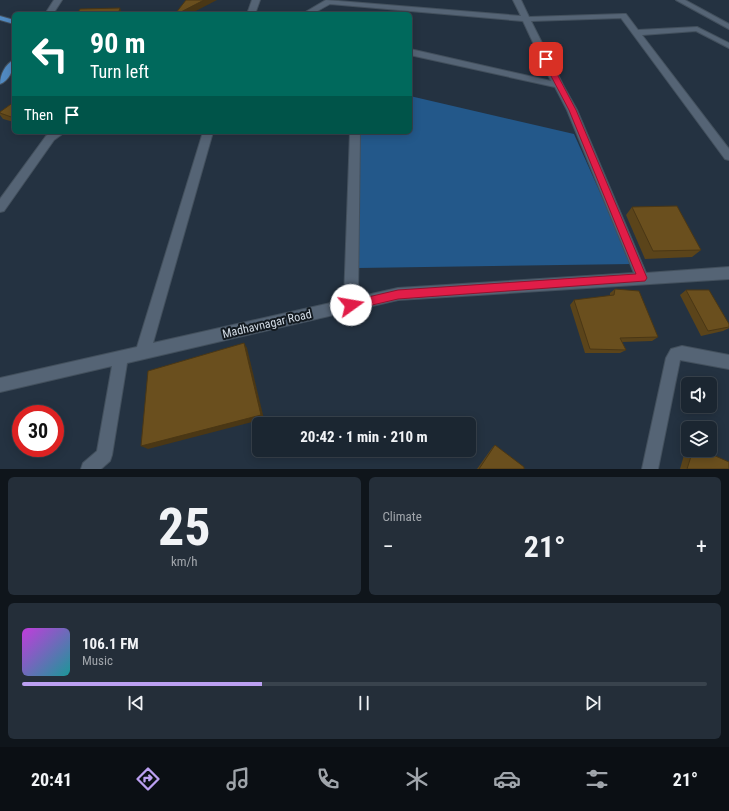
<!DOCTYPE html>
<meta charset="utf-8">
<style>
:root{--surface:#1b2631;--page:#242e39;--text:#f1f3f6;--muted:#a0a5ab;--line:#39434d;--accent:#bca0f2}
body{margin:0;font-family:"Roboto Condensed",sans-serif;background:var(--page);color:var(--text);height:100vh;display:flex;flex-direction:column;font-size:15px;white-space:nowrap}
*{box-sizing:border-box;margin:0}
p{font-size:13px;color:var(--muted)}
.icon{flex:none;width:22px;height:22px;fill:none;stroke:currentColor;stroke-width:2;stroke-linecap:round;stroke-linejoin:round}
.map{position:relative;height:469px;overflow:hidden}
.details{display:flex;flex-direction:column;gap:8px;padding:8px;background:#0f151b;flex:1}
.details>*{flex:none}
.banner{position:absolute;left:12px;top:12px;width:400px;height:122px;border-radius:6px;box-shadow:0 2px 10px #0003,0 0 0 1px var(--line);background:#00695c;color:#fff;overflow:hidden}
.tools{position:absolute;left:681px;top:377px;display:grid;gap:8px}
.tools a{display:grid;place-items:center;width:36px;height:36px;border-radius:6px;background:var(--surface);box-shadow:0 2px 10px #0003,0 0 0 1px var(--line);font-size:20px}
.speed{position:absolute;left:12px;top:405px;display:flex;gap:8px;font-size:20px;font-weight:700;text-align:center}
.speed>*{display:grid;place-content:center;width:52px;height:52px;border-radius:50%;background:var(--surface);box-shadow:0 2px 10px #0003,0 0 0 1px var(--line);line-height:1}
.speed .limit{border:6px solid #d22;background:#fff;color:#111}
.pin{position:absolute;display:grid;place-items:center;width:34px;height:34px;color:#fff;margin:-17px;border-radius:8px;box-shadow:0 2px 6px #0006}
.me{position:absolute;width:44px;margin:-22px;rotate:77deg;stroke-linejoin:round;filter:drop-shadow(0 0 3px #0008)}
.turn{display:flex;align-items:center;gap:14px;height:84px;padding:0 12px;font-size:18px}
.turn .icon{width:52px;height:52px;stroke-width:2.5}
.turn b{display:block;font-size:28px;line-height:34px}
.then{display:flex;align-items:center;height:38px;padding:0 12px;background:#0003;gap:8px;font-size:15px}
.big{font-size:30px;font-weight:700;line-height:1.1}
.details .tile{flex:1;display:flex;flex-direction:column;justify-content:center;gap:6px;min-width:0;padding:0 14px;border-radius:6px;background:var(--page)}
.details .dial{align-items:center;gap:0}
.dial b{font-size:52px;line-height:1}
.song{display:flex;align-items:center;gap:12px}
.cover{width:48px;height:48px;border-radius:6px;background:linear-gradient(135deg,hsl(290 70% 55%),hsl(180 70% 35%))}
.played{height:4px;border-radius:2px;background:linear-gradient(90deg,var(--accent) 35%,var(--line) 35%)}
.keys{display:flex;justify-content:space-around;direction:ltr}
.heat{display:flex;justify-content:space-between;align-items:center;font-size:22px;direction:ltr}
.details .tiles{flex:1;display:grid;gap:8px;grid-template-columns:1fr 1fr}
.tile:last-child{grid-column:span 2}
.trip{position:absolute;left:252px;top:417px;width:224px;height:40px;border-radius:6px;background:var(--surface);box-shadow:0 2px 10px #0003,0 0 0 1px var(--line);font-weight:700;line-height:40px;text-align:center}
.tab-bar{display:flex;height:64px;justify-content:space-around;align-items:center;background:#0b0f14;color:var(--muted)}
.tab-bar .icon{width:28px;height:28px}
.tab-bar .current{color:var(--accent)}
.tab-bar b{font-size:18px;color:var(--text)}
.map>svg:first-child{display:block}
.green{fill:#23588a}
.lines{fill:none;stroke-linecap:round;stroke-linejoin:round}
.minor-casing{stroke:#43505d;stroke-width:2}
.major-casing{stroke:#43505d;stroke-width:2}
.minor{fill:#556475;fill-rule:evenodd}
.major{fill:#518ac2;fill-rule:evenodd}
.wall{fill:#5b441a}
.shaded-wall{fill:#4a3715}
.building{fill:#6a4f1e;stroke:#4a3715}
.route{fill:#e11d48;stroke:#92132f}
.labels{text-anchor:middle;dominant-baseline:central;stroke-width:4;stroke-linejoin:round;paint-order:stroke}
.street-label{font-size:12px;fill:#d2dbe5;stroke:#131a20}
</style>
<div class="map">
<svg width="729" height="469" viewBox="0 0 729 469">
<rect width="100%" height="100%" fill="#243241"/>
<path class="green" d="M410,96L574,134L632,264L358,268L356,132H410Z"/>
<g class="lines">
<defs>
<g id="minor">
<path d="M54,0H62L53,14H45Z"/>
<path d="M252,0H260L255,14H247Z"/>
<path d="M326,0L521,16L513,0H521L529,17L623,14H626L638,30L697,27L729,43V48L696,31L642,35L729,149V160L725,159L621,18L531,21L563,85L577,110L646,273L729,267V279L398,300L127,363L112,455L110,461L101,469H81L83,463L97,451L112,366L0,392V378L137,347L203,132H213L153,343L344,300L350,132H360L358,297L398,288L634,273L567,110L555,87L410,55V49L551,81L523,21L330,4L312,14H302Z"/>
<path d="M676,0H685L729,24V29Z"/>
<path d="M52,132H65L54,140L4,211L0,212V199L46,136Z"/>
<path d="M682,346L729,355V369L680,360L658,469H642L666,358L671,349Z"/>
</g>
<g id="major">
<path d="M0,16L14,20V24L0,20Z"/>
<path d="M14,60C14,69 9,81 0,84C0,75 5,64 14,60Z"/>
</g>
</defs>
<use href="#minor" class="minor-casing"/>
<use href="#major" class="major-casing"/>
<use href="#minor" class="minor"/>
<use href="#major" class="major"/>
</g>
<g class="wall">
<path d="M14,102V122L3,119L0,115V112Z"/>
<path d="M632,207L701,250L692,257L645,259L626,215Z"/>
<path d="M615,289L658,337L652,341L622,342L626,350L620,353H585L570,305L574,300L610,296V293Z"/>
<path d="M686,290L729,324V328L723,331L701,336L680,295Z"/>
<path d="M495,445L524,469H477L492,448Z"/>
<path d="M686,448H688V450H702L729,469H680Z"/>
</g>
<g class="shaded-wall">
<path d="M204,0H217L190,14H177Z"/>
<path d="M120,8L122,14H118Z"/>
<path d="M244,343L247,348L264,419L148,449L141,446Z"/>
</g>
<g class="building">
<path d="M186,0H204L177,14H175Z"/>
<path d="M120,8L118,14H77L80,9Z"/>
<path d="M14,102V118L0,113V112Z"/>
<path d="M677,206L701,250L653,251L632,207Z"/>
<path d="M615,289L639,291L658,337L620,338L626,350L590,349L574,300L614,295Z"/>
<path d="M686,290H709L729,324V327L708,331Z"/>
<path d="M244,343L261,415L141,446L148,371Z"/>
<path d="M495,445L524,467V469H479Z"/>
<path d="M693,450H702L729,462V469H687Z"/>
</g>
<path class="route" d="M543,57L549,59L576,110L647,278L645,281L398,299L351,310L347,308L346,305L347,302L351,301L398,290L636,274L569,110L542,59Z"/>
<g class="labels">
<g class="street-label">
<text transform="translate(267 324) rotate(-13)">Madhavnagar Road</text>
</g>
</g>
</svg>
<div class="tools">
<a><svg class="icon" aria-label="sound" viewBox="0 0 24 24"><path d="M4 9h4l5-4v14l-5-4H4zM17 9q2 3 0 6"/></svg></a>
<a><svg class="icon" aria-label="layers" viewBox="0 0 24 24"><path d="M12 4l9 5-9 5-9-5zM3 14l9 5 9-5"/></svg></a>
</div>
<div class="speed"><div class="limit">30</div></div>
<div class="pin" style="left:546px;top:59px;background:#d93025"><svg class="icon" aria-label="arrive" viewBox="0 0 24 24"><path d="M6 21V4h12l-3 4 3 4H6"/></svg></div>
<svg class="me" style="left:351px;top:305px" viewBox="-20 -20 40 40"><circle r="19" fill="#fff"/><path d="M0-13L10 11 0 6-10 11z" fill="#e11d48"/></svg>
<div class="trip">20:42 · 1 min · 210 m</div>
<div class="banner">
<div class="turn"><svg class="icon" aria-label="left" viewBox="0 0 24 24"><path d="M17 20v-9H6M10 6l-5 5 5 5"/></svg><div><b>90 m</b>Turn left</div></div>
<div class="then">Then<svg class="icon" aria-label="arrive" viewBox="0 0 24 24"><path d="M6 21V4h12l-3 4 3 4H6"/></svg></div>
</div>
</div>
<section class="details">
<div class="tiles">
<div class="tile dial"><b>25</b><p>km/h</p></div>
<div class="tile"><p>Climate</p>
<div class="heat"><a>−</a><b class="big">21°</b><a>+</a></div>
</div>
<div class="tile">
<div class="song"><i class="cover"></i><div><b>106.1 FM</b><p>Music</p></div></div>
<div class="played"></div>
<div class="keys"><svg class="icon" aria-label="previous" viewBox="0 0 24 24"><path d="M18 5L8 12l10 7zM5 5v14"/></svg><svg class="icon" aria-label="pause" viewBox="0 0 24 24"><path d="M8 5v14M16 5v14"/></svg><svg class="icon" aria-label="next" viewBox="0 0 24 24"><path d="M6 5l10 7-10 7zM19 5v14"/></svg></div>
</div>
</div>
</section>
<nav class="tab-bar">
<b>20:41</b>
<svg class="icon current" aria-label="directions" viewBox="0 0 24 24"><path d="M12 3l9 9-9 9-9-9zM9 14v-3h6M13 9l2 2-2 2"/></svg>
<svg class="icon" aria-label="music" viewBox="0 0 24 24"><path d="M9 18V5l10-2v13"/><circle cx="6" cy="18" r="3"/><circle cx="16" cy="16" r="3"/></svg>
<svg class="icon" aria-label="phone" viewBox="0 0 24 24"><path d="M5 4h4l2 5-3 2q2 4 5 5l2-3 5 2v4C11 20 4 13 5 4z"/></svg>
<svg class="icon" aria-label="climate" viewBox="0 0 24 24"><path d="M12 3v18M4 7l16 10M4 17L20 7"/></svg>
<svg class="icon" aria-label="car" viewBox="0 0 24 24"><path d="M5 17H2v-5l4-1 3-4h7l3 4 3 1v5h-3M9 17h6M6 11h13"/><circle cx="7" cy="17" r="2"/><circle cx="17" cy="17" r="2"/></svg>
<svg class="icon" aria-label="filters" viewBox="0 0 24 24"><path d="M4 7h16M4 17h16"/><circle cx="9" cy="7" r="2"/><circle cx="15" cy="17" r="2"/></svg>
<b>21°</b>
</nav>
